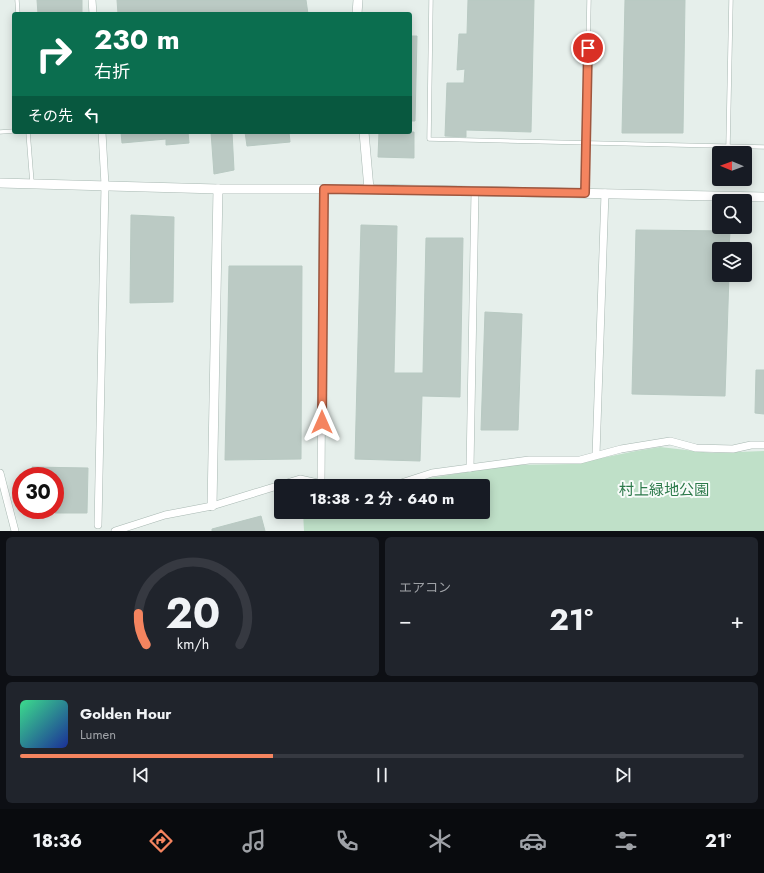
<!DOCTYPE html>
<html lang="ja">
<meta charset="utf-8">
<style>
:root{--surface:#171b24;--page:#20242c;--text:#f1f3f6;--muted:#9ea1a6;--line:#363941;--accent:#f4845f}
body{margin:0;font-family:Jost,"Noto Sans JP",sans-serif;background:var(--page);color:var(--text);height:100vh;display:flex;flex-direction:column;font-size:15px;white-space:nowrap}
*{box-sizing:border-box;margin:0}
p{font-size:13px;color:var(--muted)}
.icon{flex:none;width:22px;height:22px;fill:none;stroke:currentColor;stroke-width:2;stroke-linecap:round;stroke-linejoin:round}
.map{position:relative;height:531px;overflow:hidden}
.side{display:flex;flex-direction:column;gap:6px;padding:6px;background:#0d0f14;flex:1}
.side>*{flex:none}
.banner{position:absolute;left:12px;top:12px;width:400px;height:122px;border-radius:4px;box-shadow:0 2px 10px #0003;background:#0b6e4f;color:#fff;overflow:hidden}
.needle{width:26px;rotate:271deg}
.tools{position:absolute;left:712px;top:146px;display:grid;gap:8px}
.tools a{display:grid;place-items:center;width:40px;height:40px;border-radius:4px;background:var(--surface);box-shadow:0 2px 10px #0003;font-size:20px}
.speed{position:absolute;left:12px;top:467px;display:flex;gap:8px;font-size:20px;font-weight:700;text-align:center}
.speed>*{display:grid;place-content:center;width:52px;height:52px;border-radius:50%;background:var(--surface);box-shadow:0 2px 10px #0003;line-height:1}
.speed .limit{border:6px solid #d22;background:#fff;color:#111}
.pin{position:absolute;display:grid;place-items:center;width:34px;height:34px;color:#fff;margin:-17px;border:2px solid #fff;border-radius:50%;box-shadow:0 1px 4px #0007}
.me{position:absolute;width:44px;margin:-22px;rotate:0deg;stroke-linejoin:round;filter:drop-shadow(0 0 3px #0008)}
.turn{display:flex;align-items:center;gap:14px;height:84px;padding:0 16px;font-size:18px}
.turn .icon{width:52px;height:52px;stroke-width:2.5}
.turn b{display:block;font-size:28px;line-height:34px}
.then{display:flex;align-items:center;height:38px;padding:0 16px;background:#0003;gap:8px;font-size:15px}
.big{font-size:30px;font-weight:700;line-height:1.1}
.side .widget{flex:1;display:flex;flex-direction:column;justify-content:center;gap:6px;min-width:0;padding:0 14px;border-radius:6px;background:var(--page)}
.side .dial{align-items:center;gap:0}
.dial svg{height:104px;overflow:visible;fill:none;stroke:var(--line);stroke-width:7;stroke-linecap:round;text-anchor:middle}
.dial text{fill:var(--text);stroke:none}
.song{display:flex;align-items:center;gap:12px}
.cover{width:48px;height:48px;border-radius:6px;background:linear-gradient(135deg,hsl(150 70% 55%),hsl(230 70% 35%))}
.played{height:4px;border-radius:2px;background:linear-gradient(90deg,var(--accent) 35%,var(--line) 35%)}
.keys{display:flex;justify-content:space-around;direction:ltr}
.heat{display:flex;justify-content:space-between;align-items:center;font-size:22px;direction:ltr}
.side .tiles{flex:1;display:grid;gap:6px;grid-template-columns:1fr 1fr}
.widget:last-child{grid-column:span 2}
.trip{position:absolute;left:274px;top:479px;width:216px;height:40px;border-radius:4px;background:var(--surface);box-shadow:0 2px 10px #0003;font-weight:700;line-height:40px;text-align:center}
.dock{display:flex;height:64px;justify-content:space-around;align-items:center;background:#090b0e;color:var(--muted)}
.dock .icon{width:28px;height:28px}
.dock .active{color:var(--accent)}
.dock b{font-size:18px;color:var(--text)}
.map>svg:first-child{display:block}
.green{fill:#bfe0c8}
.building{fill:#bbcac4;stroke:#b8c9c2}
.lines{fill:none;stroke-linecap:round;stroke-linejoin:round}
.service-casing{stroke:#a8b8b2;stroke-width:4.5}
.minor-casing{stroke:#a8b8b2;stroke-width:8}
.tertiary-casing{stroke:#a8b8b2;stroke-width:10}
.service{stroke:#fff;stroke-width:3.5}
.minor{stroke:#fff;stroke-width:7}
.tertiary{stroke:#fff;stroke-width:9}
.route-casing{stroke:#9f563e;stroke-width:10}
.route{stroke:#f4845f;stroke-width:7}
.labels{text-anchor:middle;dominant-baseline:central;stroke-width:4;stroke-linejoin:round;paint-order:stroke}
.park-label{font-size:15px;fill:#2d7a4b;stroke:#f7fbf9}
</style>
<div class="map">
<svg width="764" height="531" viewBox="0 0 764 531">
<rect width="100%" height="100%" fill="#e6efeb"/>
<path class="green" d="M660,447L712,453L764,451V531H304L303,512H483V486H408L430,478L510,465L572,464L636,451Z"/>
<g class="building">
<path d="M37,0H82V14H38Z"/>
<path d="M117,0H306L308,14H118Z"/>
<path d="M468,0H534L531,132L466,130V137L445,136L447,83H464L465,69L457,70L459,34H467Z"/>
<path d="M625,0H685L683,133H622Z"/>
<path d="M410,36H417L415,121H410Z"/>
<path d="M121,132H188L189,143L166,145V139L122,143Z"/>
<path d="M211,132H232L234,170L214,174Z"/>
<path d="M245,132H289L290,142L247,146Z"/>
<path d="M379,132H414V158L378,157Z"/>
<path d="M131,215L174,217L173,302L130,303Z"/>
<path d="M361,225L397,226L394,373H423L426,238H463L460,397L422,396L420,461L355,459Z"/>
<path d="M636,230L730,231L729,249H719V275H729L725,396L632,394Z"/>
<path d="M229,266H302L301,459L225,460Z"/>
<path d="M485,312L522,314L518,430H481Z"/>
<path d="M756,370H764V414L755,413Z"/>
<path d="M32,467L88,468L87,513H55V476H32Z"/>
<path d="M261,516L265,531H212V529Z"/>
</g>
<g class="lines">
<defs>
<g id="service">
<path d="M17,0L18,14"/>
<path d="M431,0L429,139L764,147"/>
<path d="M0,132L14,131"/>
<path d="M28,132L32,183"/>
<path d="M728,146L731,0"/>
<path d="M585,193L589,0"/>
</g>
<g id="minor">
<path d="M92,0L93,14"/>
<path d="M596,455L605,193"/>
<path d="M470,468L475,191"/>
<path d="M0,473L15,531"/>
<path d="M321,484L323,189"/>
<path d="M392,486L432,473L529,460H580L621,449L670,441L696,448L733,449L751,445H764"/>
<path d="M98,525L105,185L102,132"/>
<path d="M115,531L165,515L212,506L300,479L331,486"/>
</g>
<g id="tertiary">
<path d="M357,14L358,0"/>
<path d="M364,132L369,189"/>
<path d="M0,183L218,189H369L764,197"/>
<path d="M212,506L218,189"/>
</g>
</defs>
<use href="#service" class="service-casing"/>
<use href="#minor" class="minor-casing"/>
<use href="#tertiary" class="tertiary-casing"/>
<use href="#service" class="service"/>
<use href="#minor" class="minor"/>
<use href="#tertiary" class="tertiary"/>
</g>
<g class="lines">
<defs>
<path id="route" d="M322,422L324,189L585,193L588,48"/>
</defs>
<use href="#route" class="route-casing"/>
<use href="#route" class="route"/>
</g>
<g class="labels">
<g class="park-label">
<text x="664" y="490">村上緑地公園</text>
</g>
</g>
</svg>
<div class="tools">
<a><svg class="needle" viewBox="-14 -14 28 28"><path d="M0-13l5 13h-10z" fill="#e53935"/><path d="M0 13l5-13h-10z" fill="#9ea1a6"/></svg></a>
<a><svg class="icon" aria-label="search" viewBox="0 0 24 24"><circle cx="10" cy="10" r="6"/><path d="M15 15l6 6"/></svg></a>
<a><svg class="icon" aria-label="layers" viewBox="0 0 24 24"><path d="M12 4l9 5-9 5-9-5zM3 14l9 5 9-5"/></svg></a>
</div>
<div class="speed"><div class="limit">30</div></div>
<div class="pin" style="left:588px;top:48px;background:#d93025"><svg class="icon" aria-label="arrive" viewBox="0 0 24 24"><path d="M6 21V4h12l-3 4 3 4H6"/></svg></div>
<svg class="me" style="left:322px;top:422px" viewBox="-20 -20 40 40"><path d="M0-17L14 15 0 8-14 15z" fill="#f4845f" stroke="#fff" stroke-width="4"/></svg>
<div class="trip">18:38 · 2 分 · 640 m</div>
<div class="banner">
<div class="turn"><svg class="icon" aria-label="right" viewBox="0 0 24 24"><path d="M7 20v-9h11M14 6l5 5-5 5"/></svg><div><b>230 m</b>右折</div></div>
<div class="then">その先<svg class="icon" aria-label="left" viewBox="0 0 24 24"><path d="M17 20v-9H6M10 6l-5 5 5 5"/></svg></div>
</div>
</div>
<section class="side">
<div class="tiles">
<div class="widget dial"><svg viewBox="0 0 100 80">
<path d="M14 69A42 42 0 1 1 86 69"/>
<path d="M14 69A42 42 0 0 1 8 45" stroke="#f4845f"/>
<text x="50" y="56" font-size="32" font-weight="700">20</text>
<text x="50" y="72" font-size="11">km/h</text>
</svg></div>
<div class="widget"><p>エアコン</p>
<div class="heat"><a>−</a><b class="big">21°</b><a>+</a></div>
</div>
<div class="widget">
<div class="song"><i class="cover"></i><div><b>Golden Hour</b><p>Lumen</p></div></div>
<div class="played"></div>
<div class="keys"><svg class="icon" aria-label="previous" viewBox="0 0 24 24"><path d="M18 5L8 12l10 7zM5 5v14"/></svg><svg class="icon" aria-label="pause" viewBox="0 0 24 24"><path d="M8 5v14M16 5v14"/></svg><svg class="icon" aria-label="next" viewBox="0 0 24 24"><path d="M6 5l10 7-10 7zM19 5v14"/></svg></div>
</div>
</div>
</section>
<nav class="dock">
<b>18:36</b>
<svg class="icon active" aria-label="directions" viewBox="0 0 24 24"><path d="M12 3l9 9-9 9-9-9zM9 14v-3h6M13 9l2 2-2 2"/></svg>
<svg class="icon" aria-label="music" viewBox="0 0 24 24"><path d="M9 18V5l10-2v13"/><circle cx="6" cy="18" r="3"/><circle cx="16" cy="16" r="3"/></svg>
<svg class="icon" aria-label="phone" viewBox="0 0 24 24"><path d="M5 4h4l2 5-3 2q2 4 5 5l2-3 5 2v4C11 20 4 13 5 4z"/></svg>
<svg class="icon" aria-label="climate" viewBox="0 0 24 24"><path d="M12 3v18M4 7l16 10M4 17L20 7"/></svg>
<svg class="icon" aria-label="car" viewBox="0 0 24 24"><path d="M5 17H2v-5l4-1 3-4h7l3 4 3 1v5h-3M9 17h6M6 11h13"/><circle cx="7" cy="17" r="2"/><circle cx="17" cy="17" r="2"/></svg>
<svg class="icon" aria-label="filters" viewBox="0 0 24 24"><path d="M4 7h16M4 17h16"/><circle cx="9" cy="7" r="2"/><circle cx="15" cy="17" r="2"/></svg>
<b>21°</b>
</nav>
